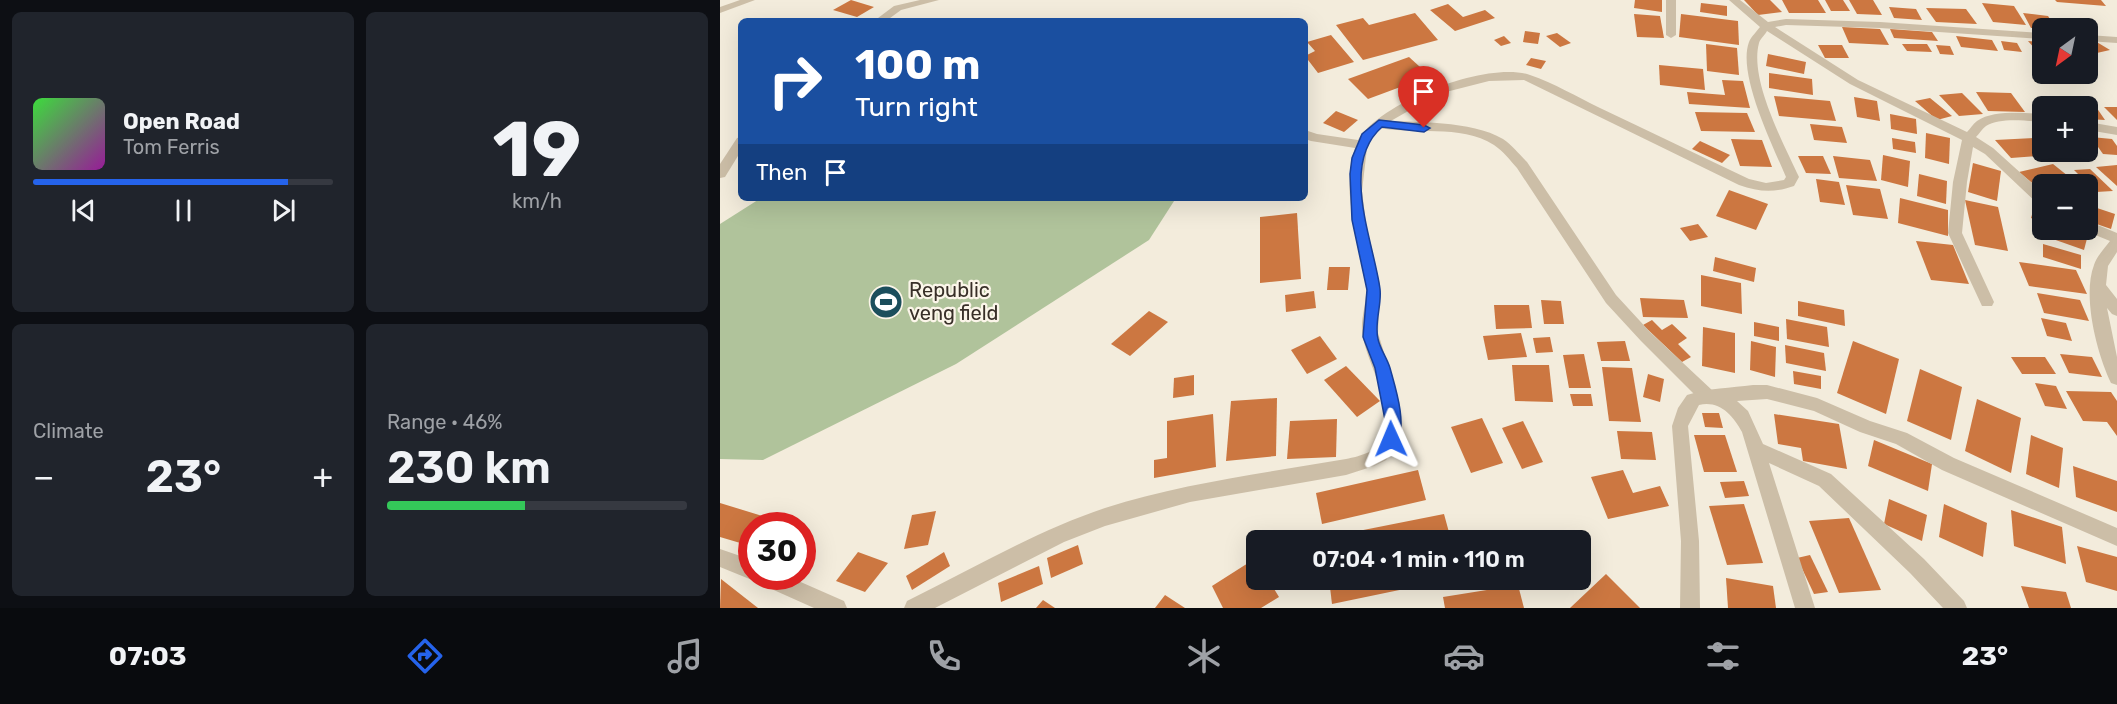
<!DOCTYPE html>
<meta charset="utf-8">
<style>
:root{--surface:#171b24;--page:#20242c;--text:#f1f3f6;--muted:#9ea1a6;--line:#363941;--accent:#2563eb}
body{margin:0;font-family:Rubik,sans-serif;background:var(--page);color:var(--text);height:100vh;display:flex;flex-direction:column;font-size:22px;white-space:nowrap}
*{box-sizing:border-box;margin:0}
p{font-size:20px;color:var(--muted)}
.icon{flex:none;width:33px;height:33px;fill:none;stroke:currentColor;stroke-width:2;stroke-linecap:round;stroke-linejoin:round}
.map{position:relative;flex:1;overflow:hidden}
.side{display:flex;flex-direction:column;gap:12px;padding:12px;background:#0d0f14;width:720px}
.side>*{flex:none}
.top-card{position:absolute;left:18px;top:18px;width:570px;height:183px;border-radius:9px;box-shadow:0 6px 24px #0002;background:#1a4fa0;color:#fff;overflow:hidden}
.needle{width:39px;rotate:213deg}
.buttons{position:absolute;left:1312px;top:18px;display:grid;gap:12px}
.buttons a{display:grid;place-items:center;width:66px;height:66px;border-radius:9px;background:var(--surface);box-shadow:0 6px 24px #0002;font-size:30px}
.speed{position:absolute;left:18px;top:512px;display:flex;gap:12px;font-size:30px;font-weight:700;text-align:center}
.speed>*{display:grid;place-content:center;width:78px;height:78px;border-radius:50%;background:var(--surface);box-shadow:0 6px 24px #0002;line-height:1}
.speed .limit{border:9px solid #d22;background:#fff;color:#111}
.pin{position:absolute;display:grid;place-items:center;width:51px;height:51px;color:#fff;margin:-62px -26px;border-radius:50% 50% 50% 0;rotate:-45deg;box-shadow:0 0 6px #0007}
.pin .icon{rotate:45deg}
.me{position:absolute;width:66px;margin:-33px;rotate:359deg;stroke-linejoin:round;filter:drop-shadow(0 0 4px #0008)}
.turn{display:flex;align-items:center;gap:21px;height:126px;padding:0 18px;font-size:27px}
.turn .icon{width:78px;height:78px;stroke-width:2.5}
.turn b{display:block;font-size:42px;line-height:51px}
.then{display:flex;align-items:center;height:57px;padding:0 18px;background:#0003;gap:12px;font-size:22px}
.big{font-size:45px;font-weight:600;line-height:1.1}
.side .widget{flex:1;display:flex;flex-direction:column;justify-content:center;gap:9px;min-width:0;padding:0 21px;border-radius:9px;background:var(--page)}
.side .dial{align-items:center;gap:0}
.dial b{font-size:78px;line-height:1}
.song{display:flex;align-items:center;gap:18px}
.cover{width:72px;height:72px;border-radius:9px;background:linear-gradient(135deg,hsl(120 70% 55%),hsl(300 70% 35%))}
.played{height:6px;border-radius:3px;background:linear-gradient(90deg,var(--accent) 85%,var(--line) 85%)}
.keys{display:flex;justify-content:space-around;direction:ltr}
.heat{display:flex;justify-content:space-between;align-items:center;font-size:33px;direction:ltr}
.charge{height:9px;border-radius:4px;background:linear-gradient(90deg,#34c759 46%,var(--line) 0)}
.side .tiles{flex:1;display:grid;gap:12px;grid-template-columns:repeat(2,1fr)}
.trip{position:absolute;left:526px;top:530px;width:345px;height:60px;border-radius:9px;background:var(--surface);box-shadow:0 6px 24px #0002;font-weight:600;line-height:60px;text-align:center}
.tabs{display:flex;height:96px;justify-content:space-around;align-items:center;background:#090b0e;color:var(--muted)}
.tabs .icon{width:42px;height:42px}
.tabs .current{color:var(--accent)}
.tabs b{font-size:27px;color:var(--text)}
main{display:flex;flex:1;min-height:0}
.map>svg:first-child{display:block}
.green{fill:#b0c39b}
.building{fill:#cc7741}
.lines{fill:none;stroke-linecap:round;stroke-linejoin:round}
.service{fill:#ccbea7;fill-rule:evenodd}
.minor{fill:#ccbea7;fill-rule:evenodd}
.route{fill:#2563eb;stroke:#184099;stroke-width:1.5}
.labels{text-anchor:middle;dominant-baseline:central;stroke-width:4.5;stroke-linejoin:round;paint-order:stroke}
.poi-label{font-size:20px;fill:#382f28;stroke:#fbf5e9;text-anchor:start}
</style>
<main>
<section class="side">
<div class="tiles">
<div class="widget">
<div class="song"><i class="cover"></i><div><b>Open Road</b><p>Tom Ferris</p></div></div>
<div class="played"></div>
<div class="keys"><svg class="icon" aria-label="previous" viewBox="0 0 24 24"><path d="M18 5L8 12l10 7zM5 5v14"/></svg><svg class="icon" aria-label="pause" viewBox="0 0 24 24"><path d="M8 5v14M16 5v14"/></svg><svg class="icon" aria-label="next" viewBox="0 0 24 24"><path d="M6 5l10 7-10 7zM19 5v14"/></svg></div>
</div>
<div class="widget dial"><b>19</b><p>km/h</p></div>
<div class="widget"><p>Climate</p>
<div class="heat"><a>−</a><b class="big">23°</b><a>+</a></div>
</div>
<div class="widget"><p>Range · 46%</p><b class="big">230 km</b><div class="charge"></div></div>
</div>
</section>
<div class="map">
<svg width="1397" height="608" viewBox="0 0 1397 608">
<rect width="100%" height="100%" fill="#f3ecdc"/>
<path class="green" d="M41,198H456L429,240L236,364L43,460L0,459V224Z"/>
<g class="building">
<path d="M131,0L154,7L137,17L113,10Z"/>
<path d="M915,0H942V12L914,8Z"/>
<path d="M1024,0H1050L1062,12L1038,15Z"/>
<path d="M1062,0H1098L1106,13H1069Z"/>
<path d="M1105,0H1123L1130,11H1111Z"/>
<path d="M1129,0H1153L1162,15L1137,14Z"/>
<path d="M1335,0H1381L1386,6L1337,2Z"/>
<path d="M981,3L1007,6V16L980,12Z"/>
<path d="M1262,3L1294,6L1306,25L1273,22Z"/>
<path d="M728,4L743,17L765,10L775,18L735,31L710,10Z"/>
<path d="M1169,7L1196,9L1202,20L1174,18Z"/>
<path d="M1206,8L1246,9L1257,24L1216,22Z"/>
<path d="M695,13L718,40L643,60L616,25L643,18L649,25Z"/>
<path d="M1303,13L1328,16L1336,28H1311Z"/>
<path d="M914,14L940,16L944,38L917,37Z"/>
<path d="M961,14L1018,21L1019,45L959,37Z"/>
<path d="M1359,18L1373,28H1348L1338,21Z"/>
<path d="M1122,27L1160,29L1169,45L1129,43Z"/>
<path d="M1170,29L1212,32L1218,41L1174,38Z"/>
<path d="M805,31L820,33L818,44L803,42Z"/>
<path d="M837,33L851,43L840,47L826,36Z"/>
<path d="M611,35L634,62L598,73L585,56L595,51L587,42Z"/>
<path d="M784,36L791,43L781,46L774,40Z"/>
<path d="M1236,36L1272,40L1278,51L1241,47Z"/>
<path d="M1281,41L1297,43L1302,52L1284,50Z"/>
<path d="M1308,41L1319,42L1323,50L1315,49Z"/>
<path d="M1375,41L1390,50L1368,55V42Z"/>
<path d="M986,44L1017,48L1019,75L987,71Z"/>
<path d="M1182,44H1207L1212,52L1187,51Z"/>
<path d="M1098,45H1122L1129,58H1105Z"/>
<path d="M1216,45L1230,46L1234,55L1220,54Z"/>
<path d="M1048,54L1086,62L1084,74L1046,66Z"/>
<path d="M689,57L710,76L648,99L628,79Z"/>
<path d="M811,58L826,61L821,69L806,65Z"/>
<path d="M939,65L983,69L985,90L940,85Z"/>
<path d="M1049,73L1092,79L1093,95L1049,88Z"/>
<path d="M1002,80L1023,81L1030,108L969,104L967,92L1005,95Z"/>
<path d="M1256,92L1291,93L1305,112L1268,111Z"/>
<path d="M1242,93L1263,114L1239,116L1219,95Z"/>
<path d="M1054,96L1110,101L1116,121L1059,116Z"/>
<path d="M1134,97L1157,101L1160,121L1137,117Z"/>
<path d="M1210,98L1232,116L1217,120L1195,101Z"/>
<path d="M1346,99L1372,101L1385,120L1368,119V106H1351Z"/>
<path d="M1384,107H1397V120Z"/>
<path d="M616,111L638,120L624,132L603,123Z"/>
<path d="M975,112L1027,113L1035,132L981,131Z"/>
<path d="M1170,114L1196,119L1197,134L1171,129Z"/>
<path d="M1090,124L1122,127L1127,143L1094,140Z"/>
<path d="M1206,133L1230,138L1229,164L1205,158Z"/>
<path d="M1371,137L1392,139L1397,146V155L1383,154Z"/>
<path d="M1172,138L1195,142L1196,153L1173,149Z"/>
<path d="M1316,138L1323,145V152H1329L1333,155L1291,158L1275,140Z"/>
<path d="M1011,139L1042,140L1052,167L1020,166Z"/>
<path d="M980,141L1010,155L1002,163L972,149Z"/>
<path d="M1368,147L1374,157L1334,153L1368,152Z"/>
<path d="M1163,155L1190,161L1188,187L1161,180Z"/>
<path d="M1078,156H1103L1111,174L1086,173Z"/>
<path d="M1113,156L1150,160L1157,181L1119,178Z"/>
<path d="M1253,163L1281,171L1277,201L1248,192Z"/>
<path d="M1333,164L1358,184H1323V192L1299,172Z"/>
<path d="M1397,165V186L1376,167Z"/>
<path d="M1370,169L1393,191L1376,192L1354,170Z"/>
<path d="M1199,174L1227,181L1226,204L1197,196Z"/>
<path d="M1096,179L1119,182L1125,205L1100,202Z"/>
<path d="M1126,185L1160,189L1168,219L1133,215Z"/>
<path d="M1009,190L1048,204L1036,230L996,216Z"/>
<path d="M1180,198L1228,210V236L1178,223Z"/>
<path d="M1245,200L1278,207L1288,251L1255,245Z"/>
<path d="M1368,205L1395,214L1391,229L1368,221Z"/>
<path d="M1314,208L1323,212V223L1311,218Z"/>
<path d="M577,213L581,279L540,283V217Z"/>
<path d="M978,224L988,237L970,241L960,228Z"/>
<path d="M1333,230L1369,231L1364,250L1330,238Z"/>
<path d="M1196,241L1233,245L1249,284L1211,280Z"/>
<path d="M1323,244L1361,255V269L1323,257Z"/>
<path d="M995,257L1036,268L1034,282L993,271Z"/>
<path d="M1299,262L1356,270L1367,294L1309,286Z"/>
<path d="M609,267H630L628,290H607Z"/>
<path d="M981,275L1021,283L1022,314L981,306Z"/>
<path d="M594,291L596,308L566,312L565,295Z"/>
<path d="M1317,293L1360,300L1369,321L1324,313Z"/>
<path d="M920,298L964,300L968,318L923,317Z"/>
<path d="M821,300L841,301L844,324H824Z"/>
<path d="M1078,301L1124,310L1125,326L1078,316Z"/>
<path d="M774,305H809L812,328L776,329Z"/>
<path d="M429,311L448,322L410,356L391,344Z"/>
<path d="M1321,318L1346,323L1352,341L1327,336Z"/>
<path d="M1066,319L1107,327L1109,347L1067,339Z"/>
<path d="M932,320L942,330L952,324L967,338L958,344L971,357L962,362L923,325Z"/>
<path d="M1034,322L1059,327V341L1034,336Z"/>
<path d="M983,327L1015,333V373L982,366Z"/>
<path d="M801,333L807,357L768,360L763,336Z"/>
<path d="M600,336L617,359L587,374L571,350Z"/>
<path d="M830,337L833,352L816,353L813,338Z"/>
<path d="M905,341L910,361H881L877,342Z"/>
<path d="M1031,341L1056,347L1055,377L1030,370Z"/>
<path d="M1133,341L1179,359L1166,414L1117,393Z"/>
<path d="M1065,345L1104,353L1106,371L1066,363Z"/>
<path d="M864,354L871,388H849L843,355Z"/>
<path d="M1340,354L1372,357L1382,377L1349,373Z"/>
<path d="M1291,357H1325L1336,374H1302Z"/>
<path d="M792,365H829L833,402L795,401Z"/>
<path d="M626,366L660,401L637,417L604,380Z"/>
<path d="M882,367L912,368L921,422L889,421Z"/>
<path d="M1200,369L1242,387L1231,440L1187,421Z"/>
<path d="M1073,371L1101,376V389L1074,384Z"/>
<path d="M928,374L944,379L940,402L923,397Z"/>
<path d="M474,375V395L453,398L454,378Z"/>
<path d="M1315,383L1336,386L1347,409L1325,406Z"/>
<path d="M1346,391L1391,392L1397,401V436L1387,422L1363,421Z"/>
<path d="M850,394H871L873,406H853Z"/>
<path d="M557,398L556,456L506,461L511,401Z"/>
<path d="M1257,399L1301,418L1291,473L1245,451Z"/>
<path d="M982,413H999L1003,428L985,427Z"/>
<path d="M493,414L496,467L434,478V460L447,458V421Z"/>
<path d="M1054,414L1119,424L1127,469L1083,461L1081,448L1058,444Z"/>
<path d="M762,418L783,463L751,473L731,427Z"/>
<path d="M617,419L616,457L567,459L570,421Z"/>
<path d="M803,421L823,462L802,469L782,428Z"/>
<path d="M897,431L932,432L936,460L901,459Z"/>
<path d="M974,435H1005L1017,472H984Z"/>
<path d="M1311,435L1343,448L1339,488L1306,474Z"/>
<path d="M1154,440L1212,464L1208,491L1148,466Z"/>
<path d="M1353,466L1397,481V512L1356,497Z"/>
<path d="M698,470L706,500L602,524L596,493Z"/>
<path d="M903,470L913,493L940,486L949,506L888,519L871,477Z"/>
<path d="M1024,481L1029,496L1005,498L1000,482Z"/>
<path d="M1169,499L1207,515L1202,541L1164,524Z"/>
<path d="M0,503L49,518L43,525H32V539L27,545L0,537Z"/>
<path d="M1024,504L1043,563L1007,565L989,506Z"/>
<path d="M1224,504L1267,523L1263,557L1219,537Z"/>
<path d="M1291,510L1342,527L1346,564L1294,546Z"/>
<path d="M216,511L208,545L184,549L192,515Z"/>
<path d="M724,514L730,536L710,540H603V538Z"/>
<path d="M1129,518L1161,590L1119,593L1089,521Z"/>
<path d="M358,545L363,564L331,578L327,558Z"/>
<path d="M1357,546L1397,557V591L1366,582Z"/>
<path d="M138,552L168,563L145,592L116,581Z"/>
<path d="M224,552L230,566L192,590L186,576Z"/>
<path d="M1090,555L1108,592L1094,594L1077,558Z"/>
<path d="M536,558L537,579H548L559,597L541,608H503L492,586Z"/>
<path d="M319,566L323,584L281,602L278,583Z"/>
<path d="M886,574L920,608H850Z"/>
<path d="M1006,578L1053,586L1056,608H1008Z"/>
<path d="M1,579L38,608H0Z"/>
<path d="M609,579H717L718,582L612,604Z"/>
<path d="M798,585L804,608H725L723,597Z"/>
<path d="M1301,586L1346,592L1351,608H1309Z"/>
<path d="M445,595L465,608H435Z"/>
<path d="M323,600L335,608H316Z"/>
</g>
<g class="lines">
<path class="service" d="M659,120C695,123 751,120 783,139C792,145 799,154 807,162L896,295L931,333L993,391L995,396L993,401L987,403L981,401L921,341L886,303L797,168C790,160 783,151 774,145C740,123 693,136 655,127L653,124Z"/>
<g class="minor">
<path d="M20,0H35L0,13V7Z"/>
<path d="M200,0H219L181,10L166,21H154L174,6Z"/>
<path d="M946,0H956V35L951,38L946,35Z"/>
<path d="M1009,0H1020L1048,22L1066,19L1160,22L1323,33V39L1160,28L1066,25L1055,27L1138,80L1247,132C1250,129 1253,124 1257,121C1273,110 1304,113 1323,114V122C1307,121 1280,117 1266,126C1262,129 1259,134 1256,137L1273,148L1323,193V206L1318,204L1265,154L1253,147L1247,182L1242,233L1274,302L1272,306H1262L1228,233L1233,182L1242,140L1130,84L1047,31C1045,35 1040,39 1039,43C1029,80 1064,144 1079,177L1074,186C1054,193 1039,192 1019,185L804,80L769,81L718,94L669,122L654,134L647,148L642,191L646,223L660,285L658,333L679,401L682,425L675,449L666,460L654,466L626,475L470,502L385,526L344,542L215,608H184L187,601C252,569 316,531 385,508C463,483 545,473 626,459C640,456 659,452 663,436C673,404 650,369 643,338C639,321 647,305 646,288C642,240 619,197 635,148L591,141L585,139V130L597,134L638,140C660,102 768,60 810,75C834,83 857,97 880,108C930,132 979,155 1029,179L1046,183L1064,180L1066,177C1053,146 1017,74 1029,42C1031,37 1037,31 1040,27Z"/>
<path d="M1368,35L1397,37V43L1368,41Z"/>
<path d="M1368,122L1397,127V135L1368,130Z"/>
<path d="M21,137V151L5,177L0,178V164L17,138Z"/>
<path d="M1368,221L1397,233V252L1388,266L1386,285L1397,299V316L1392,314L1387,308L1397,357V385L1391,383C1377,354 1362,296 1374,265C1377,256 1384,249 1390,241L1363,230H1368Z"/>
<path d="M1033,385H1047L1097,398L1150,421L1187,433L1234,458L1397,528V546L1222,470L1176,444L1140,432L1094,411L1047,399L1017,401L1028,411L1043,444L1111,474L1204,559L1244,601L1247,608H1223L1190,573L1099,486L1049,463L1095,608H1075L1022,432C1013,415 999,400 979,405L968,426L979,541L980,608H960L961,541L952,426L958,408L967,395C988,388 1011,388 1033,385Z"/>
<path d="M0,549L32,560V576H67L124,601L127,608H94L38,583L36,578L32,580L0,567Z"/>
</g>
</g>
<path class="route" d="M659,120L704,125L710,128L704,132L662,127C619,164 654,243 660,289C662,305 654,323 658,339C660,349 667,358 670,368C676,390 687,423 677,444L671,446L666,444L663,439L666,425L655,368L643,337L647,290L632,220L630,174L632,158L642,134Z"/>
<defs>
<symbol id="stadium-disc" viewBox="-11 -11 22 22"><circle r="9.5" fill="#1b4e5c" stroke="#fbf5e9"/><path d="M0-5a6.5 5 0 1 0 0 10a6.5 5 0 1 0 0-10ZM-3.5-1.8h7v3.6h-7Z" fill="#fff"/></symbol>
</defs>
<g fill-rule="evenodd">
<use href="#stadium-disc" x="147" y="283" width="38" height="38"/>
</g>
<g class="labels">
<g class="poi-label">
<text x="189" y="290">Republic<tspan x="189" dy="23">veng field</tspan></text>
</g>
</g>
</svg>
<div class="buttons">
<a><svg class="needle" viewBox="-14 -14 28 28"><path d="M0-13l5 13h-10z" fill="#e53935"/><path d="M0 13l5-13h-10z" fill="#9ea1a6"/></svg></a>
<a>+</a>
<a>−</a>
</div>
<div class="speed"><div class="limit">30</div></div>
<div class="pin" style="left:704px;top:128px;background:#d93025"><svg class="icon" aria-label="arrive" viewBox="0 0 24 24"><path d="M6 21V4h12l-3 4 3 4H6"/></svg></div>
<svg class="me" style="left:671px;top:439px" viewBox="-20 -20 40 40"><path d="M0-17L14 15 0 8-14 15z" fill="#2563eb" stroke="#fff" stroke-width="4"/></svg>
<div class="trip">07:04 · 1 min · 110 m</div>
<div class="top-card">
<div class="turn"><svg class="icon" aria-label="right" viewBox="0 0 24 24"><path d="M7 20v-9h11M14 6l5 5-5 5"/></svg><div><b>100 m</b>Turn right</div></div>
<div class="then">Then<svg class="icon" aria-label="arrive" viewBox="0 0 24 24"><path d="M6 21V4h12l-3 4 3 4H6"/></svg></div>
</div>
</div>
</main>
<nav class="tabs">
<b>07:03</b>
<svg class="icon current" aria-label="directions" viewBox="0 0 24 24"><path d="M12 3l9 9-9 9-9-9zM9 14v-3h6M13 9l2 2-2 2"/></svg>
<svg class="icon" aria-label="music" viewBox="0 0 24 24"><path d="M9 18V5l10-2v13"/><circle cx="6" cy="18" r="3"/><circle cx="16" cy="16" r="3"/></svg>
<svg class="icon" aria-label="phone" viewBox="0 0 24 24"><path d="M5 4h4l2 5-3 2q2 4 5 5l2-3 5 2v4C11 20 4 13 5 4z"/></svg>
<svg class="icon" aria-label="climate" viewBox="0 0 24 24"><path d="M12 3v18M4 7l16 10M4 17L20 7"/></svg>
<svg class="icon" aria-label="car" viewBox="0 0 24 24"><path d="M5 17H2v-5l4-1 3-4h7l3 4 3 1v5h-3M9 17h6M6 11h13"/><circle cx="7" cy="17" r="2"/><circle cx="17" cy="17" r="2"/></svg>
<svg class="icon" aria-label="filters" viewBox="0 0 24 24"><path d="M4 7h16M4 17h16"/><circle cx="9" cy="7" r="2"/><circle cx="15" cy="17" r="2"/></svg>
<b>23°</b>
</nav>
